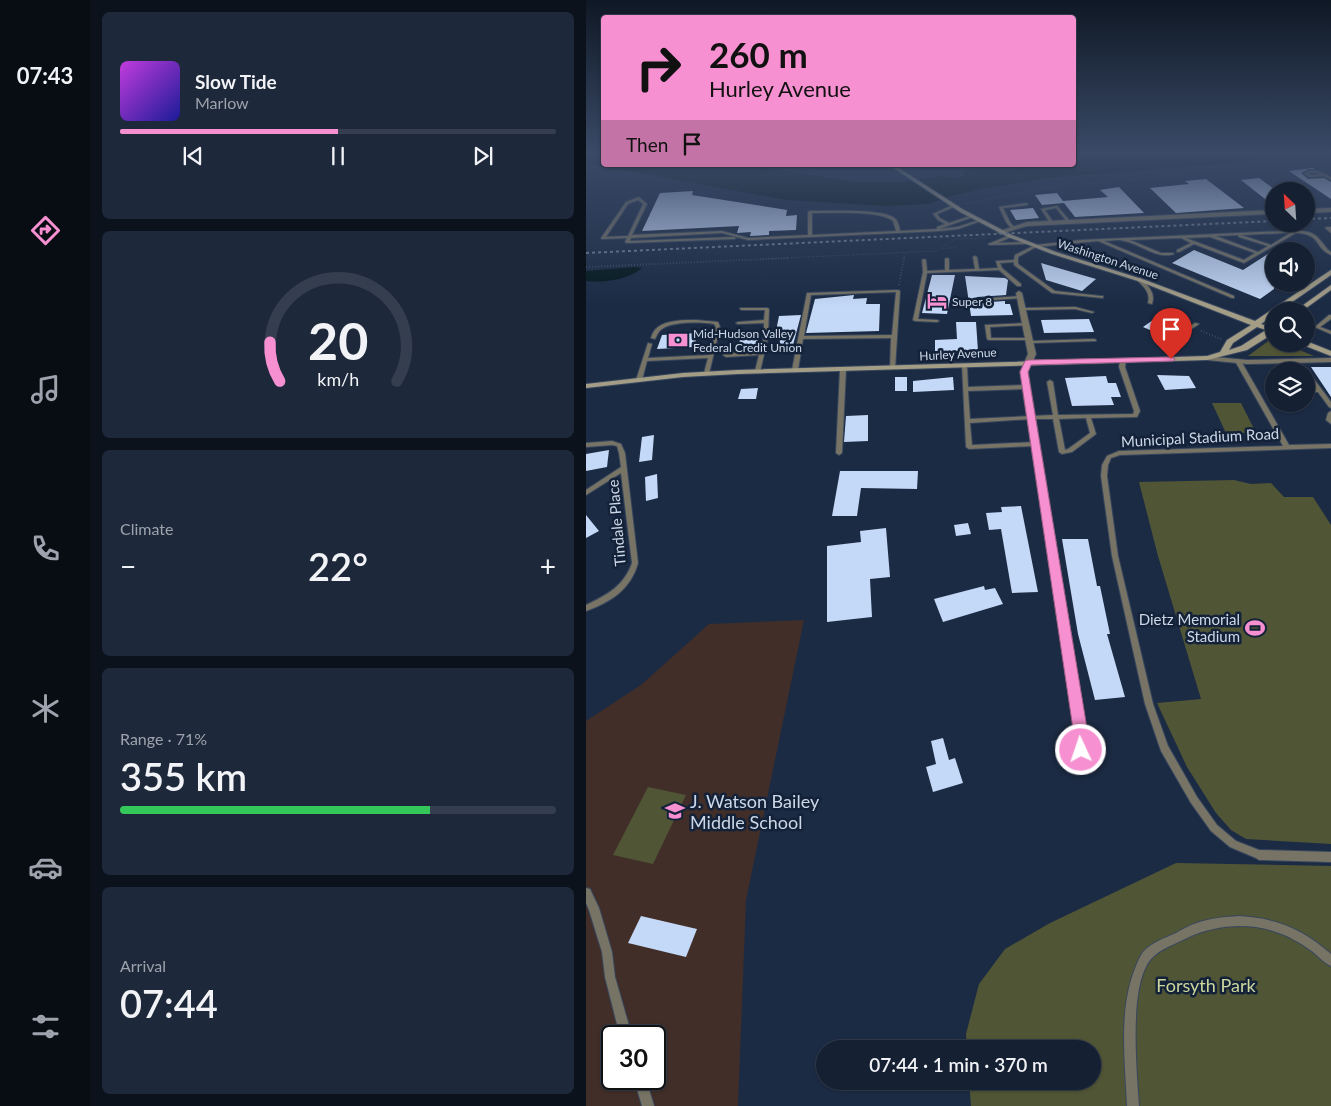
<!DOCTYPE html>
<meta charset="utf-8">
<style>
:root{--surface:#152033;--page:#1e283b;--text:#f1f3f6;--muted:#9da3ac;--line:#343e4e;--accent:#f690d0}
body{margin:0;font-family:Lato,sans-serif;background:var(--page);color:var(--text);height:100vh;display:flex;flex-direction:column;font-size:19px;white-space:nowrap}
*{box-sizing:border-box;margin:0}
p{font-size:16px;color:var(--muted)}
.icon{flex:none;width:28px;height:28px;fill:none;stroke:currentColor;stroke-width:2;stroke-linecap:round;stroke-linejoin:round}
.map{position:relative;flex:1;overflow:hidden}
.drawer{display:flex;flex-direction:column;gap:12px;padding:12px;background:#0c121c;width:496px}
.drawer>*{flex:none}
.top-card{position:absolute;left:15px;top:15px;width:475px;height:152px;border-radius:5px;box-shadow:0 1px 4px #0004,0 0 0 1px var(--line);background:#f690d0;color:#111;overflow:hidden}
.needle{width:32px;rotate:335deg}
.controls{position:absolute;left:679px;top:182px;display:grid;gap:10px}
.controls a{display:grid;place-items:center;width:50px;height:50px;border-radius:50%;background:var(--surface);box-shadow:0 1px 4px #0004,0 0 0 1px var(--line);font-size:25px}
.speed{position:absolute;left:15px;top:1025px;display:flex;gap:10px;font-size:25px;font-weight:700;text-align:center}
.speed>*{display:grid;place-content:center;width:65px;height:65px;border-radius:50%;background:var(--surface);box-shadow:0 1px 4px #0004,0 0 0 1px var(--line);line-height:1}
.speed .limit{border:2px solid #111;border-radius:8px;background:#fff;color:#111}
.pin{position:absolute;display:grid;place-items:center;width:42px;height:42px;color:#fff;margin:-51px -21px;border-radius:50% 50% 50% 0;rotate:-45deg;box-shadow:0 0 5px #0007}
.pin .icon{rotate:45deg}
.me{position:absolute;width:55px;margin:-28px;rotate:357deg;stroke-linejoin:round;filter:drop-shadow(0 0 4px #0008)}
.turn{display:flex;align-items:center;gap:18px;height:105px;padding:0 25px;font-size:22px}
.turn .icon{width:65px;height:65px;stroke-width:2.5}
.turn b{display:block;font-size:35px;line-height:42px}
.then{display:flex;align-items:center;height:48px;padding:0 25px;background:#0003;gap:10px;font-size:19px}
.big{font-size:38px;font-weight:600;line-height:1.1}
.drawer .widget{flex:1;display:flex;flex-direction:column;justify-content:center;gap:8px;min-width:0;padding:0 18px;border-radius:8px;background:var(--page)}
.drawer .dial{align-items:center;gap:0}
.dial svg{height:130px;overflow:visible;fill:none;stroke:var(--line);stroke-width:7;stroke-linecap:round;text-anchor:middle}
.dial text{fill:var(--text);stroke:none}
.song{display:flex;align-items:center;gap:15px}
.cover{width:60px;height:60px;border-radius:8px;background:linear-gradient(135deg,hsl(290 70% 55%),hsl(240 70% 35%))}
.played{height:5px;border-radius:2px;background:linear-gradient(90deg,var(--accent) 50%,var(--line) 50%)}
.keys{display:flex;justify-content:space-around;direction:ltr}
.heat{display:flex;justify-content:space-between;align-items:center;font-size:28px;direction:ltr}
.charge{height:8px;border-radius:4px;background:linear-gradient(90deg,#34c759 71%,var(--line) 0)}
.trip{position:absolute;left:230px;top:1040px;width:285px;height:50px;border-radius:25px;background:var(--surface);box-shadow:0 1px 4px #0004,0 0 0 1px var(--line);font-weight:600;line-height:50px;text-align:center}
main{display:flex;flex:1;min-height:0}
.menu{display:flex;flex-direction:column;width:90px;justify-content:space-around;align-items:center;background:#080d14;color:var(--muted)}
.menu .icon{width:35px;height:35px}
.menu .active{color:var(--accent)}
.menu b{font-size:22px;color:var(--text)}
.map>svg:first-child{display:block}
.education{fill:#412e28;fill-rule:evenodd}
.green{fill:#505536}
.water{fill:#03181c}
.building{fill:#c4d8f7}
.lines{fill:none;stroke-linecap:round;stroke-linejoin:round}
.lane-casing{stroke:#38475e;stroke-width:2}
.street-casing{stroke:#38475e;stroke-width:2}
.secondary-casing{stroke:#38475e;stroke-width:2}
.path-far1{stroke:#5b687e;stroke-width:1;stroke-dasharray:0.5 2;stroke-linecap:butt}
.path{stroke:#5b687e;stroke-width:2;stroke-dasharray:0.5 2.5;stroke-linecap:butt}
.lane{fill:#787465;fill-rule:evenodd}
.street{fill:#787465;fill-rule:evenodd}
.secondary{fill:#a49d86;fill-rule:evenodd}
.rail{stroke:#717d92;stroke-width:2;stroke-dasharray:3 3;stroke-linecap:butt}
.route{fill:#f690d0;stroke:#a05e87}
.labels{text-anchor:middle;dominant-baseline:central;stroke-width:5;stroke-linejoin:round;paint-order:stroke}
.far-street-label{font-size:12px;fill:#cdd7e7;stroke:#132239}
.far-poi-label{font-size:12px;fill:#cdd7e7;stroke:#132239;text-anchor:start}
.street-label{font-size:15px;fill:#cdd7e7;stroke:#132239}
.poi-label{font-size:15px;fill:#cdd7e7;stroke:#132239;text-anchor:end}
.near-poi-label{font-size:18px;fill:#cdd7e7;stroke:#132239;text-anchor:start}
.near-park-label{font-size:18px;fill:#cdd79c;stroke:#132239}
</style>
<main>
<nav class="menu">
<b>07:43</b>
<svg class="icon active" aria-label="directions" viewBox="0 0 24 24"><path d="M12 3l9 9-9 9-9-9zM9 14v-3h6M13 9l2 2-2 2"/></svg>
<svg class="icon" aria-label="music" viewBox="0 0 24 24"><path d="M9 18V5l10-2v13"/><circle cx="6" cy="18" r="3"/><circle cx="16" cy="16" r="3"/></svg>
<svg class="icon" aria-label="phone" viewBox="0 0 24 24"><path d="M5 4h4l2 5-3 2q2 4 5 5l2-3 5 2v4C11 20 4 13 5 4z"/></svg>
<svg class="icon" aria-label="climate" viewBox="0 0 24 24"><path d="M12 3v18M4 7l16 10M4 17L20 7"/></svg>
<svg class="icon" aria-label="car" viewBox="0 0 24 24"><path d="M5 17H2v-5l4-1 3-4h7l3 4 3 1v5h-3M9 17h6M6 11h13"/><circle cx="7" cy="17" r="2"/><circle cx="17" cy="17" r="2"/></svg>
<svg class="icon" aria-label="filters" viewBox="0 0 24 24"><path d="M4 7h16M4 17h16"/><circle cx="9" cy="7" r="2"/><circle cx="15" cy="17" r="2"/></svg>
</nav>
<section class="drawer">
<div class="widget">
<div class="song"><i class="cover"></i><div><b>Slow Tide</b><p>Marlow</p></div></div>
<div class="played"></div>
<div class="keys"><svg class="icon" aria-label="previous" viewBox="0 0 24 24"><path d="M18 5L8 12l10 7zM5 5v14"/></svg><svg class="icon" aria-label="pause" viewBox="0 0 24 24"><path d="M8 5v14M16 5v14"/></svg><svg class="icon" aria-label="next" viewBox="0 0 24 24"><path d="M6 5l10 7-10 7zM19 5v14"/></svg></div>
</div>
<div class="widget dial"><svg viewBox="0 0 100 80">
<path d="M14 69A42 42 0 1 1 86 69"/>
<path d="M14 69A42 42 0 0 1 8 45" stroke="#f690d0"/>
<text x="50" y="56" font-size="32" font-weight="700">20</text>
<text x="50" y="72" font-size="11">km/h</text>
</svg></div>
<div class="widget"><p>Climate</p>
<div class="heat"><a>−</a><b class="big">22°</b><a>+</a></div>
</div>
<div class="widget"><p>Range · 71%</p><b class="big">355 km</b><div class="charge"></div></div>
<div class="widget"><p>Arrival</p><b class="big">07:44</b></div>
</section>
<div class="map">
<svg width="745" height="1106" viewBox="0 0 745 1106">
<rect width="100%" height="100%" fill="#1c2b44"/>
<path class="education" d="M218,620L160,900L152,1106H0V721L55,685L123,624ZM26,1036H69V1079H26Z"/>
<g class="green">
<path d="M685,339L687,340L688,344H699L728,356H662Z"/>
<path d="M626,403H655L670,433H640Z"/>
<path d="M648,480L665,484L685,483L698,497H727L745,525V844L660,839L645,830L630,813L601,767L571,703L615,699L572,556L553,482Z"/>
<path d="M62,787L100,795L67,864L27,855Z"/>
<path d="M590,863L745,866V1106H385L383,1081H506V1049H381L380,1034L393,984L419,949L464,923Z"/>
</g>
<g class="water">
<path d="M0,152H17L18,165H161L269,182H315L356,176L368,178L377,176L378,171C401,159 460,165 488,165V158L559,152H740L697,155L645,163L462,178L400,188L365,196L342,204L299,206L200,200L43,171L23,169L0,163Z"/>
<path d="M49,267L56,268C42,280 17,283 0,281V271Z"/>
</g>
<g class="building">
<path d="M725,168L715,173L722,179L738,178L745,182V199L703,171L727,168L728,169Z"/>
<path d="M673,178L688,189V206L655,180Z"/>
<path d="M620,179L658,208L590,213L564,188L603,184L599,181Z"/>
<path d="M533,187L558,213L489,217L478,203L456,205L449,195L471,193L477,201L522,197L514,190Z"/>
<path d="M107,191L106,195L201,210L200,216L211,215L210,230L183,231V235L164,236L165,232L151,233L153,226L56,231L74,193Z"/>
<path d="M447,208L453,218L430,220L424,210Z"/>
<path d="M608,250L657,270L688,250V289L674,299L586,263Z"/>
<path d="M455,263L479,270L510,279L496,291L460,280Z"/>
<path d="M346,275H369L361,314L336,313Z"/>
<path d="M379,276L419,278L422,280L420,295L391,297L387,301L391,303L419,301V304H424L427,315L385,316Z"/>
<path d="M268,295L267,299L281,298L280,304H294L293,331L220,333L229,299Z"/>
<path d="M215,315L207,345H193L196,331H190L193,316Z"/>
<path d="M570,318L591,327L578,336L557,327Z"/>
<path d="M503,319L508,332L458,333L455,320Z"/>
<path d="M370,322H390L392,351H349V340L371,339Z"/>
<path d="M174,331L171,345L152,346L156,332Z"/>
<path d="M112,333L108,347L71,349L76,335Z"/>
<path d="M725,367H745V397Z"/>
<path d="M571,375L603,376L610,388L579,390Z"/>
<path d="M520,376L522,383H530L535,397H525L528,405L486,406L479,378Z"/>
<rect x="309" y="377" width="12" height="14"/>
<path d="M367,377L368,390L327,392V381Z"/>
<path d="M172,388L170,399H152L155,389Z"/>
<path d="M282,415V441L258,442L260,416Z"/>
<path d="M68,435L66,460L53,462L56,437Z"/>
<path d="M23,450L21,467L0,471V454Z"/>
<path d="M254,471H332L331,489L275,488L271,516H246Z"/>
<path d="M71,474L72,498L60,501L59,477Z"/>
<path d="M435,506L452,592L426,593L415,529L403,530L400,513L416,512L415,507Z"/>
<path d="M0,515L13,531L0,538Z"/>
<path d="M382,523L385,534L370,536L368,525Z"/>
<path d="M300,528L304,577L284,579L286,617L241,622V546L275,542L274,531Z"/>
<path d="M476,539H502L511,586H514L524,634H521L539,697L509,700L492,634Z"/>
<path d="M398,586L399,590L409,588L417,604L357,622L348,599Z"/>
<path d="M357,738L363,760L369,758L377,783L347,792L340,767L350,764L345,741Z"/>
<path d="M55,916L111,929L100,957L42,943Z"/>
</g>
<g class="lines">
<defs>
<g id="lane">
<path d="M726,170C733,171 739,174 745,177V180L738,176L723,177L717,173ZM722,173H729L734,174L725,175Z"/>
<path d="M53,197L61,204L46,235L136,231L162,238L222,235V212L224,211C242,211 293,209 307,217C312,220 313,225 314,231L351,229V227L359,224L352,220L347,214L367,205H368V207L351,214L354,218L363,223L384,216L387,217L353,229L371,227L393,220L395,221L372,229L354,231L162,240L136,233L45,238L44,241L148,237L150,238L148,239L41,243L39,242L41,238L16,239L15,238L40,202ZM52,200L57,204L42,236L20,237L42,204ZM226,213C244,213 294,210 307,221L310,231L226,235Z"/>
<path d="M440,203L442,204L441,205L417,208L424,222L428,227L425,228L420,222L413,207Z"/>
<path d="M471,206L484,221V223H482L470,208L459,210L467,222L464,223L455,209Z"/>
<path d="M741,227H745V233L739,228Z"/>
<path d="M700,231C712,231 726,229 734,240C738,244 740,249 745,252V255C728,248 736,234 710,233L658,263L608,244L593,252H591V250L605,243L595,238L544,240L575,253H587L588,254C571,260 555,244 538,241C533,239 524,241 518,241L648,296V298H646L512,241L450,247L432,257V264L469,291L515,296H517V298L466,293L428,265V262L414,263L416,268L435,284V286H431L413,270L341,273L332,319L351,320L353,321L351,322L329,321L327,320L337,272L336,260L338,259L340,260L341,271L359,270V259L361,258L363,259V270L389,269L387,257L389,256L391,257L393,269L412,268L410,261L428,260L429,255L449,245L495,240ZM700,233H704L685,245L655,235ZM652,235L653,237L682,246L672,252L630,236ZM623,237H624L669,253L658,260L600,238Z"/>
<path d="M424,235H425V237L412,243L440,242L442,243L440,244L404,245L402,244Z"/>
<path d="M551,278H555C562,286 570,293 566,304L562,303C565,293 558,287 551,280Z"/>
<path d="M312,290L314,291L309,369H305L304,368L305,338L217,339L212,370L209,372L207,371L206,370L221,293ZM310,292L306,335L218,336L225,295Z"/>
<path d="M434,296H436V298L391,301L389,300L391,299Z"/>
<path d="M489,307L508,312L506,313L489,309L437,310L435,309L437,308Z"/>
<path d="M154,308H181L183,309L182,337L174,372H170L169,371L173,355L140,357L137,355L140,353L174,352L178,337V323L152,324L150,323L152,322L178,320L179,310H156L154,309Z"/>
<path d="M743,315H745V319L734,327L745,331V334L729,327Z"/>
<path d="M110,320L132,322L134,327L123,374L121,375L118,373L122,358L61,361L56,380L55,381H51L50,380L62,343L66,344L62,358L123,355L130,327L128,324C115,322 87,321 76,329C72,331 71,336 69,339L65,338C66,334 68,330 72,327C81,320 98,320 110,320Z"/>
<path d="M441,323H443V325L404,327L405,338H444L446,339V340H403L401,339L399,325Z"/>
<path d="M609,323L613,324L601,332L597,331Z"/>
<path d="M590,335L594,336L582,345H578V343Z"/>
<path d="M508,339L510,340V341L445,343L443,342L445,341Z"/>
<path d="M537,358L540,360L539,367L554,411L551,417L505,418L510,434L486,452L476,454L473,452L467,419H445L384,423L386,445L449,442L452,444L449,446L383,449L380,447L376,365H380L381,366L382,387L440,385L443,387L440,389L382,391L384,419L467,415L461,382L464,380L467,382L472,415L547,414L548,411L533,367L534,360ZM500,418L504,433L482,449L479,450L473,419Z"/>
<path d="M652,359L655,361L703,445L745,444V448L534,455L525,458L522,465L521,476L532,556L567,704L582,746L611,797L631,825L650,841L673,850L745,852V862L673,860L670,858L644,847L625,831L605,803L575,751L559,704L526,556L515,476L516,465L521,456L533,451L697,446L649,361Z"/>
<path d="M257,367L260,369L256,453L253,455L250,453L254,369Z"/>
<path d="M720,370L722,371L745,402V408L743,407L732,392H720V388H729L720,376V371H718Z"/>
<path d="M709,404H715L717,407L716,408H712Z"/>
<path d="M745,411V424L740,420L742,413Z"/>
<path d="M26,441L35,444L39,453L52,563C45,589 25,602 0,611V605C21,595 38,586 46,563L35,473L0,495V490L35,467L33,453L31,446L26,445L0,447V443Z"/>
<path d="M0,888L4,889L13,908L26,952L29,977L46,1036H34L19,977L16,952L3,910L0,903Z"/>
<path d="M653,916C690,918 717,929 745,954V966C738,963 733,957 727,952C715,943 701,935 687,931C658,922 627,926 601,938C589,944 574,949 565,959C542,986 551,1072 553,1106H541C539,1060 532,1009 550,966C552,961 554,956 557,952C566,942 579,938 590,933C597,929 604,925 611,923C624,918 639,917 653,916Z"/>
<path d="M48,1079H60L68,1106H56Z"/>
</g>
<g id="street">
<path d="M745,208V212L720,213V209Z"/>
<path d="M688,210V214L441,226L414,234L411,232L441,222Z"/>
<path d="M433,291L436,293L450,354L442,372L499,722L501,750L499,754L495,756L491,754L489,750L487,722L434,372L442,354L430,293Z"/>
<path d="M618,356L661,360L745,358V362L661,364L621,360L617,358Z"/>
</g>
<g id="secondary">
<path d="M303,165H308L378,210L426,235L470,252L559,280L669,321L745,270V275L693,311H688V315L675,324L684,327L688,326V333L661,350L621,360L152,374L97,377L0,388V384L97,373L152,370L621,356L634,352L641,340L665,325L555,282L466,254L422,237L374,212ZM671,327L680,330L655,346L643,350L647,343Z"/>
<path d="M745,285V290L716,311H709Z"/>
<path d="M720,341L745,351V356L717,345L720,344Z"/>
</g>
</defs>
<use href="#lane" class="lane-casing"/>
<use href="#street" class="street-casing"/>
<use href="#secondary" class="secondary-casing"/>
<g class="path-far1">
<path d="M495,152H499"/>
<path d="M535,152L537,153"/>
<path d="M488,154L492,156"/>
<path d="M379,204L466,187L745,161"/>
<path d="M357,249L370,247"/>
<path d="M175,259L350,251L369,239L400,238"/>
<path d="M318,259L319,252"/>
</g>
<g class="path">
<path d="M0,267L202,258"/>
<path d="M313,285L318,258"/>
<path d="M615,331L635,339"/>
</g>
<use href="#lane" class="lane"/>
<use href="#street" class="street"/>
<use href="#secondary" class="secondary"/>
<g class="rail">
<path d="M720,219L745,218"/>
<path d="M0,253L688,221"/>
</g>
</g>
<linearGradient id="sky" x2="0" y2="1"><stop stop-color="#0f1825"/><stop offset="0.5" stop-color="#3a4a67"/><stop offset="1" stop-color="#3a4a67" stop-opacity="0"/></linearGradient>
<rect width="745" height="306" fill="url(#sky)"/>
<path class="route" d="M585,357L589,359L588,361L445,365L442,372L500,722L502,750L500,755L495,757L490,755L488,750L486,722L434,372L439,361L442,360Z"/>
<defs>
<symbol id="hotel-bare" viewBox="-9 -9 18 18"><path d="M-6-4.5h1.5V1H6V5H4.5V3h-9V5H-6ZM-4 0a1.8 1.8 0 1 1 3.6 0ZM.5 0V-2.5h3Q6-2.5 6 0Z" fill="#f690d0" stroke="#132239" stroke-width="2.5" paint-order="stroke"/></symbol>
<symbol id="bank-bare" viewBox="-9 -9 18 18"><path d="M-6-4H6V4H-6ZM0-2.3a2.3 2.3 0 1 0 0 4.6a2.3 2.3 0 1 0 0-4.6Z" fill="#f690d0" stroke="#132239" stroke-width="2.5" paint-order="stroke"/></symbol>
<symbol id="stadium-bare" viewBox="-9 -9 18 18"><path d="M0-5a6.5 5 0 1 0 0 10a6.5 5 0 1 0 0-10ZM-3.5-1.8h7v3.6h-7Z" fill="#f690d0" stroke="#132239" stroke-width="2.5" paint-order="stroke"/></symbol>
<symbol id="school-bare" viewBox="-9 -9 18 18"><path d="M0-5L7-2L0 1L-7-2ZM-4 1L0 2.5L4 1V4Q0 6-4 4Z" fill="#f690d0" stroke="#132239" stroke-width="2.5" paint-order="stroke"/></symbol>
</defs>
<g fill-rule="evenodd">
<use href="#hotel-bare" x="337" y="287" width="28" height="28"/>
<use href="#bank-bare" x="78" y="326" width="28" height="28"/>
<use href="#stadium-bare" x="655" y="614" width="28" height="28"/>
<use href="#school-bare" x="75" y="797" width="28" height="28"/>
</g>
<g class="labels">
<g class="far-street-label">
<text transform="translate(522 259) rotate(18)">Washington Avenue</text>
<text transform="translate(372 354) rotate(-3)">Hurley Avenue</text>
</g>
<g class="far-poi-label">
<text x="366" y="301">Super 8</text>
<text x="107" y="333">Mid-Hudson Valley<tspan x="107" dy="14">Federal Credit Union</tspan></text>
</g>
<g class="street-label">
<text transform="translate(614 437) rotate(-3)">Municipal Stadium Road</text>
<text transform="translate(30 523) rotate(-95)">Tindale Place</text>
</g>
<g class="poi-label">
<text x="654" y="619">Dietz Memorial<tspan x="654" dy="17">Stadium</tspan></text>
</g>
<g class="near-poi-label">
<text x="104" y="801">J. Watson Bailey<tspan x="104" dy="21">Middle School</tspan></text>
</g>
<g class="near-park-label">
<text x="620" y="985">Forsyth Park</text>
</g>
</g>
</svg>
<div class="controls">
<a><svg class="needle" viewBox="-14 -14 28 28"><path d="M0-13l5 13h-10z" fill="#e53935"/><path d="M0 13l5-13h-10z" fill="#9da3ac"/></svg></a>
<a><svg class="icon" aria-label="sound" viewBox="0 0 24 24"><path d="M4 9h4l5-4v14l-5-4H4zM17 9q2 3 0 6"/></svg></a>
<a><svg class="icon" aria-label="search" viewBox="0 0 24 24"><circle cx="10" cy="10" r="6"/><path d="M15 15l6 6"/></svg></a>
<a><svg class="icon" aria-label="layers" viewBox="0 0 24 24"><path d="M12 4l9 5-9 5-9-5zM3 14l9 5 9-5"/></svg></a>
</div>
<div class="speed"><div class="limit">30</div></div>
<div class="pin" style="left:585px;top:359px;background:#d93025"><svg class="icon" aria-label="arrive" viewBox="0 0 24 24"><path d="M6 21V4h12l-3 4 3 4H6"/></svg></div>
<svg class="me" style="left:495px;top:750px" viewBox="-20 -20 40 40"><circle r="17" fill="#f690d0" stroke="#fff" stroke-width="3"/><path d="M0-11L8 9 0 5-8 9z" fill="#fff"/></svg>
<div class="trip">07:44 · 1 min · 370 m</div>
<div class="top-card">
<div class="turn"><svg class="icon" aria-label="right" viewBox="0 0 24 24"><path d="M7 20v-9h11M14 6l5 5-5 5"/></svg><div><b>260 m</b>Hurley Avenue</div></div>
<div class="then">Then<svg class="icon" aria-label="arrive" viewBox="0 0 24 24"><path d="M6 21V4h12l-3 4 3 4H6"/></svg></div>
</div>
</div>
</main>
